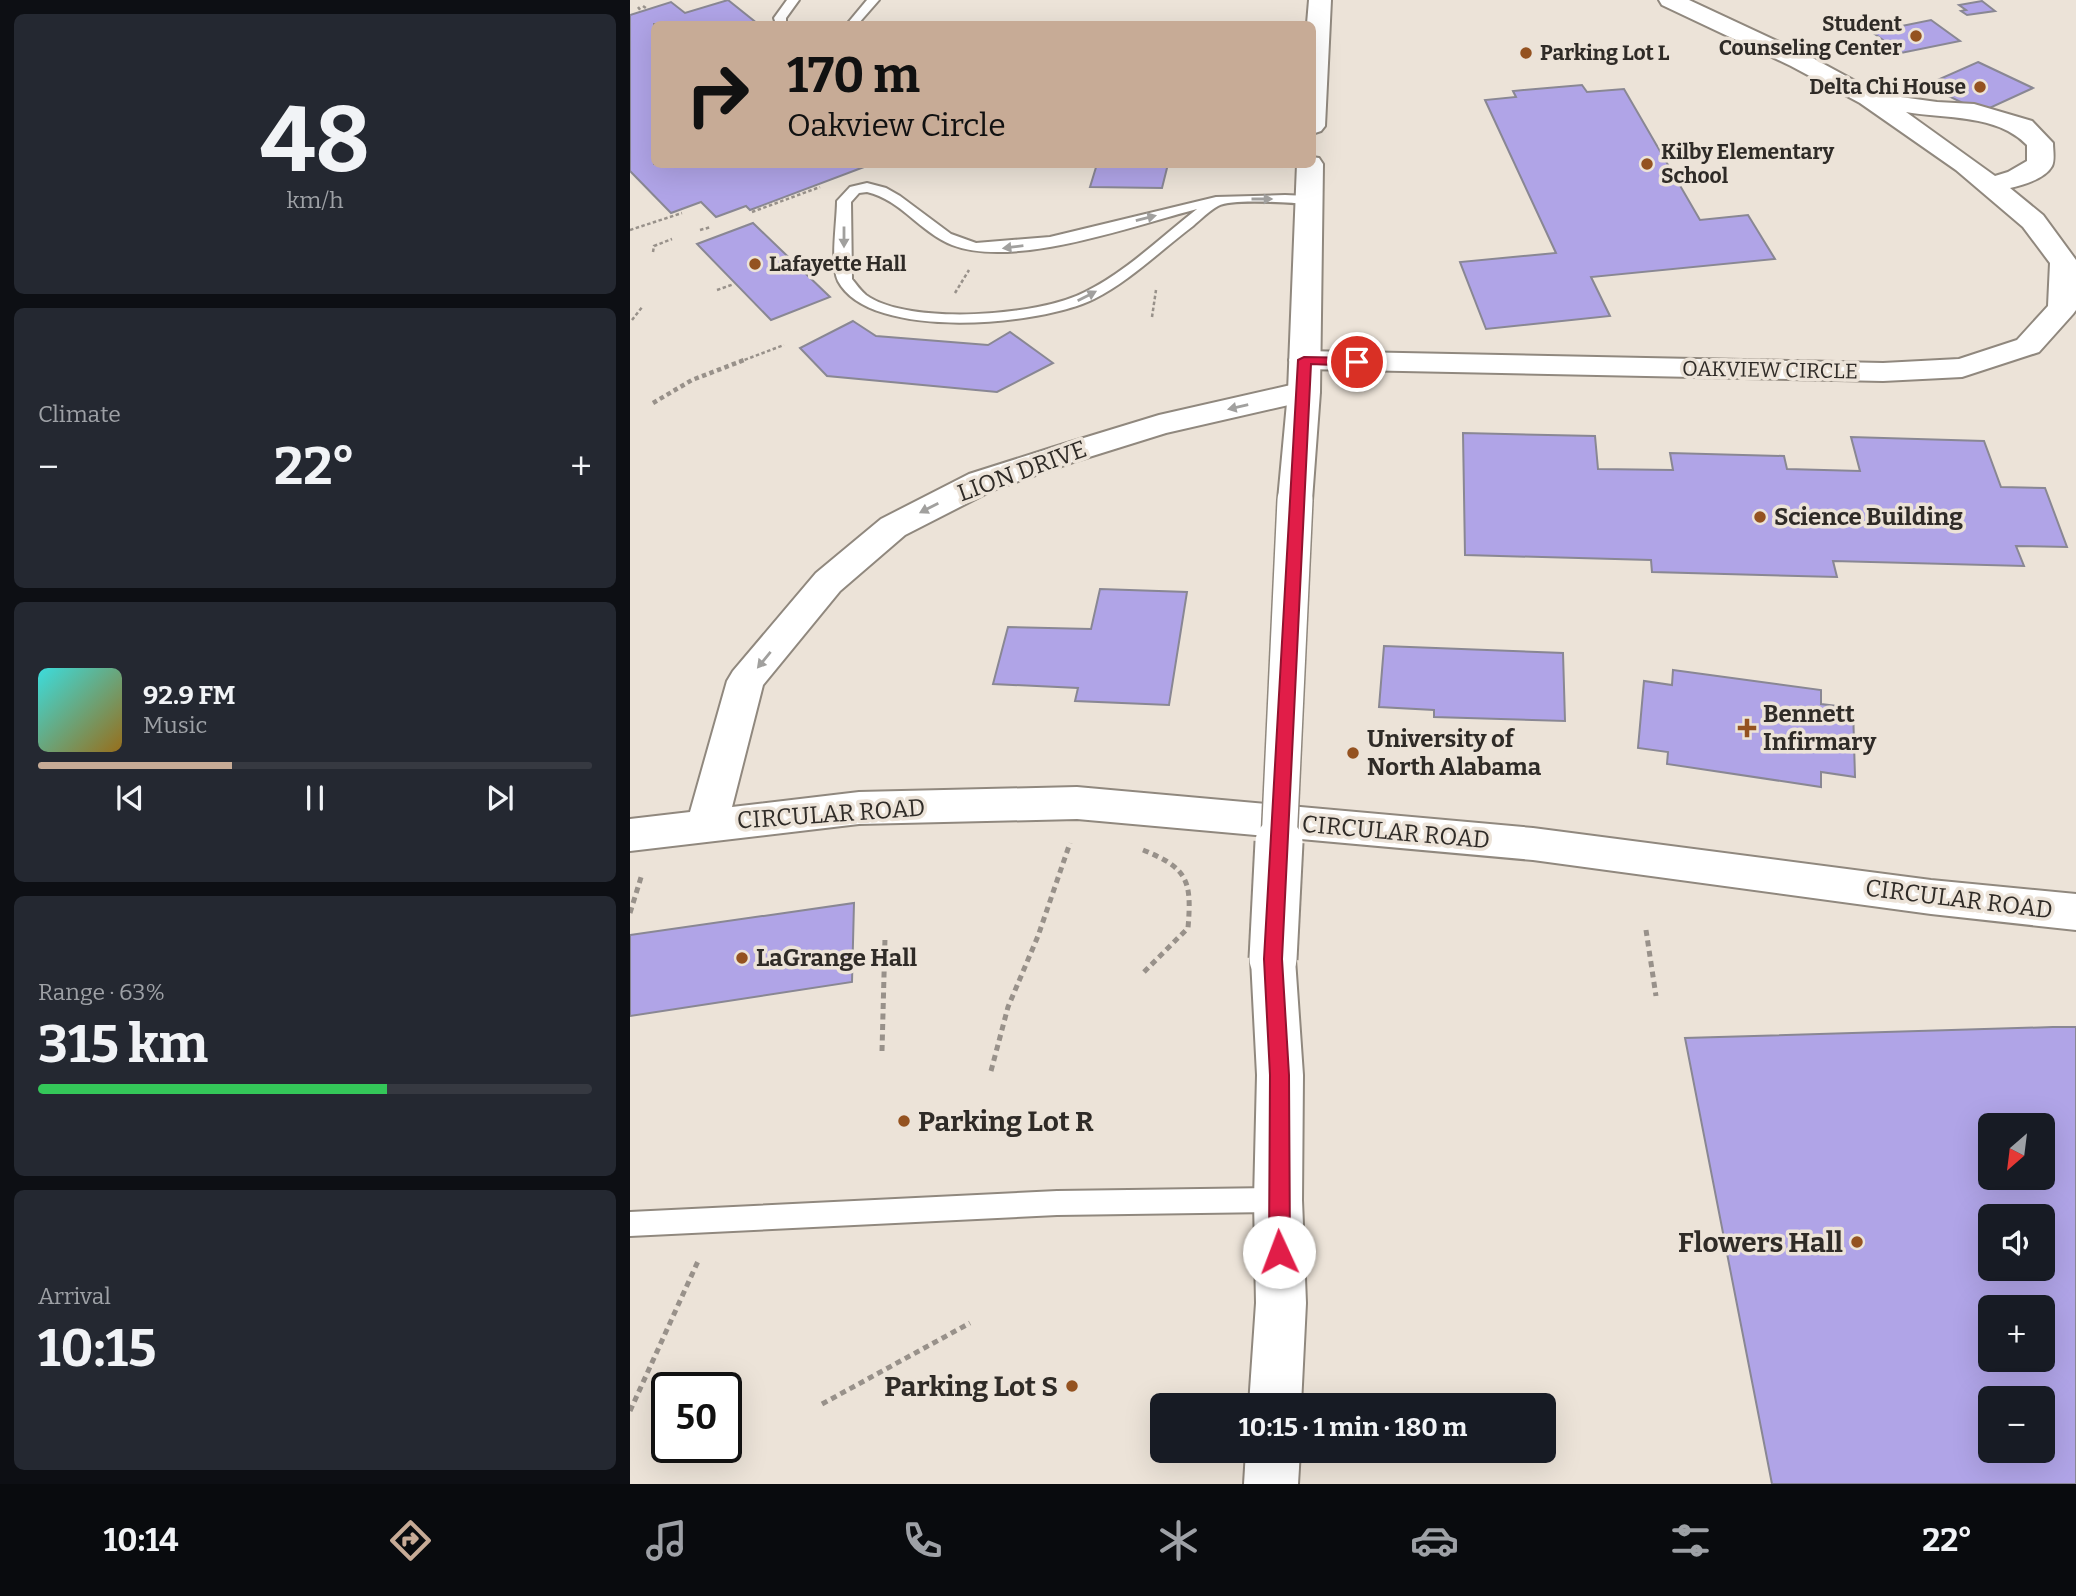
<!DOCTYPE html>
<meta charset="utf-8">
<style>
:root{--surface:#171b24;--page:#242831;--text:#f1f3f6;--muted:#9ea1a6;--line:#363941;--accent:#c7ab96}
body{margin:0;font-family:Bitter,serif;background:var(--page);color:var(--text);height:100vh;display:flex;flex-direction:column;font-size:26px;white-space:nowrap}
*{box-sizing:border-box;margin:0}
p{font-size:23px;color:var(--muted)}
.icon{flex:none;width:38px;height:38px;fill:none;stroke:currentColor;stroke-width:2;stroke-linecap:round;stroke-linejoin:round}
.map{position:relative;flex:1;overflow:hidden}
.sheet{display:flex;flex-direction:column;gap:14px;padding:14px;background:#0d0f14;width:630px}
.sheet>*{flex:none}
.guide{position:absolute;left:21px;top:21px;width:665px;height:147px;border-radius:10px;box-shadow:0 7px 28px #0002;background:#c7ab96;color:#111;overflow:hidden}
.needle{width:46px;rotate:208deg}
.fabs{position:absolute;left:1348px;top:1113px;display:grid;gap:14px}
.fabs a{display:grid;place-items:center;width:77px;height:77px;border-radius:10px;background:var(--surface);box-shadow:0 7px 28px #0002;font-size:35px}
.speed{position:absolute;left:21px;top:1372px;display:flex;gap:14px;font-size:35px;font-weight:700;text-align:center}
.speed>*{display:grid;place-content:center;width:91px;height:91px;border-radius:50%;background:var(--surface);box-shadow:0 7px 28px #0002;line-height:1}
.speed .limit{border:4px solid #111;border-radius:10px;background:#fff;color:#111}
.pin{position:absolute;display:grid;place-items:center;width:60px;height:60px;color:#fff;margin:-30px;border:4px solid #fff;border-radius:50%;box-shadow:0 2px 7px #0007}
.me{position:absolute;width:77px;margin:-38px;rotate:358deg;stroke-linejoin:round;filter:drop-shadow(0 0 5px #0008)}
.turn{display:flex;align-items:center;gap:24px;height:147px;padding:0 21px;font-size:32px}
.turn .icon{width:91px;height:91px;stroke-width:2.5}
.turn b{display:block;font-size:49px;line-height:60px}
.big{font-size:52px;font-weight:700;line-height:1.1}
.sheet .card{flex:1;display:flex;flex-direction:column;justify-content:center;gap:10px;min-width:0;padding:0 24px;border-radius:10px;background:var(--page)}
.sheet .dial{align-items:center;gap:0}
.dial b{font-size:91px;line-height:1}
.song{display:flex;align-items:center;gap:21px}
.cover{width:84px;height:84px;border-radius:10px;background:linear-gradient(135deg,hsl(180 70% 55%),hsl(40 70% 35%))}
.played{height:7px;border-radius:4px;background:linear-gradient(90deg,var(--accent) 35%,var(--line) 35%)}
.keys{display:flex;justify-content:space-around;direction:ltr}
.heat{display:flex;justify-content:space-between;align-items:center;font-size:38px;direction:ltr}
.charge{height:10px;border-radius:5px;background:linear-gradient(90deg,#34c759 63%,var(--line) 0)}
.trip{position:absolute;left:520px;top:1393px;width:406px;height:70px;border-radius:10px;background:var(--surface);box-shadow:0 7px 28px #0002;font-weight:700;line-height:70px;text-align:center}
.menu{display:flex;height:112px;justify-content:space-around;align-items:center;background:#090b0e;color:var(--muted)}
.menu .icon{width:49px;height:49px}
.menu .active{color:var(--accent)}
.menu b{font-size:32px;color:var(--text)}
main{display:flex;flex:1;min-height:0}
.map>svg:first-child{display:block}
.building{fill:#b0a4e7;stroke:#898793;stroke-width:2;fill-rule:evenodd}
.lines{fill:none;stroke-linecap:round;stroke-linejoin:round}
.lane-casing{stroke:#90887e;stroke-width:4}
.street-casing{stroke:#90887e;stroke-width:4}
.secondary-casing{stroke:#90887e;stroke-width:4}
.path-far2{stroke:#98918a;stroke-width:2.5;stroke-dasharray:3.5 2.5;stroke-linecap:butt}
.path-far1{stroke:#98918a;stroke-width:4.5;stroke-dasharray:4.5 3.5;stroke-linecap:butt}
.path{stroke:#98918a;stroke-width:5;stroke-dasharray:6 4.5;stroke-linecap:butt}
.lane{fill:#fff;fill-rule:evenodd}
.street{fill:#fff;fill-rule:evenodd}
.secondary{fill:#fff;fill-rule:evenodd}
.secondary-bridge-far1-casing{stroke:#90887e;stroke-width:38;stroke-linecap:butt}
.secondary-bridge-casing{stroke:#90887e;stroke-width:51;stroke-linecap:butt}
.secondary-bridge-far1{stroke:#fff;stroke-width:35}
.secondary-bridge{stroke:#fff;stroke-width:47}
.oneway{fill:#a1a09e}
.route{fill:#e11d48;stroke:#92132f;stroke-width:2}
.poi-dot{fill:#945220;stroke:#ece3d8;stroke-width:2.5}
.labels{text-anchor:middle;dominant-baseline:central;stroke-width:7;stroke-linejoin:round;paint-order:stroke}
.far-poi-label{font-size:21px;font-weight:bold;fill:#2f2b27;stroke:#ece3d8;text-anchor:start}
.far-street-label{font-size:21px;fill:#2f2b27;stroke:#ece3d8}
.street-label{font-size:24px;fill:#2f2b27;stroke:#ece3d8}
.poi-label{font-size:24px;font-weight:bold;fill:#2f2b27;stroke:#ece3d8;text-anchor:start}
.near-poi-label{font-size:28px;font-weight:bold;fill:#2f2b27;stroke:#ece3d8;text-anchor:end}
</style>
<main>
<section class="sheet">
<div class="card dial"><b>48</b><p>km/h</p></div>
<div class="card"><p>Climate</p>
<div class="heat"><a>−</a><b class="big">22°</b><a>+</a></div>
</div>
<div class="card">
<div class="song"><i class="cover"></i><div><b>92.9 FM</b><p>Music</p></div></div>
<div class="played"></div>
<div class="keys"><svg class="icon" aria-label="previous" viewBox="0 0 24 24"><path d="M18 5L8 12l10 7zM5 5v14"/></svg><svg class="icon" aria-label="pause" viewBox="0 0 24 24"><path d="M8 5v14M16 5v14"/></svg><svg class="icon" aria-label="next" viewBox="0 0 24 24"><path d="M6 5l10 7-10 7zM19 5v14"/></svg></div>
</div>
<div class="card"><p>Range · 63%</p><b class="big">315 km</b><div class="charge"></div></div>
<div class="card"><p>Arrival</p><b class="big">10:15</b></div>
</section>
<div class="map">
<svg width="1446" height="1484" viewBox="0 0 1446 1484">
<rect width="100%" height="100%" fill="#ece3d8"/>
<g class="building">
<path d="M98,0L128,24H24V164H242L120,210L116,206L86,217L71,202L41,213L0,171V15L41,2L55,13Z"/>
<path d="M1352,1L1365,11L1337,15L1331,11L1336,10L1329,5Z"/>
<path d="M1301,20L1330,41L1271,53L1242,32Z"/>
<path d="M1348,62L1403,88L1351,112L1296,85Z"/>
<path d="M952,85L957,92L994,89L1070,220L1118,215L1145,259L961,277L980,316L856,329L830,262L926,253L855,100L886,97L883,91Z"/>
<path d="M467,164H538L532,188L460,187Z"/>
<path d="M123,223L200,297L141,320L67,244Z"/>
<path d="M223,321L246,336L358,345L380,332L423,363L367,392L197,376L170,348Z"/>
<path d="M833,433L965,436L968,469L1043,470L1040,453L1154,456L1157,469L1230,471L1221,437L1354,441L1371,487L1415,488L1437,547L1386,546L1394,566L1203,561L1207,577L1022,572L1021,560L835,555Z"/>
<path d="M470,589L557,592L539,705L445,701L448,688L363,684L378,627L461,629Z"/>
<path d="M754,646L933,653L935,721L804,717V710L749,707Z"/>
<path d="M1043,670L1191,690V704L1223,708L1225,777L1191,772V787L1037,764L1038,752L1008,748L1014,681L1042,685Z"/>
<path d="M224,903L222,982L0,1016V935Z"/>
<path d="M1423,1027H1446V1484H1142L1055,1038ZM1360,1125H1412V1178H1360ZM1360,1216H1412V1269H1360ZM1360,1307H1412V1360H1360ZM1360,1398H1412V1451H1360Z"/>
</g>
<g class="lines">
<defs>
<g id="lane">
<path d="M157,0H169L156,18V24H146L144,18Z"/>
<path d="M237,0H249L228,24H217Z"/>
<path d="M237,183L256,188L270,196L321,234L346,243L420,237L586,197L655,195L678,196L685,200L678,204C659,203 603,198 588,206C579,211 571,219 563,226C531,250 500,281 464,299C413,325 240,342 208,281C200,264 207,221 207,201L220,187ZM237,192C271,200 290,232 322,245C384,269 503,226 567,209C531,237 496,272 455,292C410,316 279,326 236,295C231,291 226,284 222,279L221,202L229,193Z"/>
<path d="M648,1188L657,1192L660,1200L657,1208L648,1212L427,1215L0,1236V1212L427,1191Z"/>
</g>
<g id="street">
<path d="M1029,0H1059L1179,56L1249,94L1307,102L1344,104L1402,121L1423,143C1423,150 1425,160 1422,166C1415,179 1393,185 1380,188L1413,215L1446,260V310L1443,314L1409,352L1332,377L1253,381L674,369L663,367L659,360L663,353L674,351L1253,363L1329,359L1387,340L1418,306L1420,263L1393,227L1326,170L1230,103L1161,66L1032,5ZM1276,112C1316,119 1367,114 1397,145V161L1378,172L1365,176Z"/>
<path d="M674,382L685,385L690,392L685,399L536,433L443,462L363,490L275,535L210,591L133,685L102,807L229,792L447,787L903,828L1301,880L1446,894V930L1301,914L903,860L447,819L229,824L0,851V819L60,812L97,681L103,671L186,573L251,519L339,474L421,448L529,415Z"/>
</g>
<g id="secondary">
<path d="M679,0H701L695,126L691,131L682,134V24H677Z"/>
<path d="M682,157L689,158L693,164L690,392L682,500L677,508L665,511L653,508L648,500L658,392L667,164H682Z"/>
<path d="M643,941L658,946L665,959L673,1075L672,1200L676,1303L671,1405H619L626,1303L624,1200L627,1075L621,959L628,946Z"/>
<path d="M616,1451H670L668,1484H614Z"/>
</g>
</defs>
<use href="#lane" class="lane-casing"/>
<use href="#street" class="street-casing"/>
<use href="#secondary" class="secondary-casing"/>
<g class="path-far2">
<path d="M13,6L17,9"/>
<path d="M8,7L11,11"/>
<path d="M122,212L190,187"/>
<path d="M0,230L52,213"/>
<path d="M70,230L81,227"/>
<path d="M23,252L24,246L42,239"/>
<path d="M87,290L104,284"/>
<path d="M325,293L339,270"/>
<path d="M522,317L526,290"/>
<path d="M2,320L13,306"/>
<path d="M109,362L154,345"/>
</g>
<path class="path-far1" d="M23,403L62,380L114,360"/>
<g class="path">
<path d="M513,850C558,868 562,881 558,928L514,972"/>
<path d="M0,913L12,874"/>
<path d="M1016,930L1026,996"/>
<path d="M252,1051L255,938"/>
<path d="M361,1071L378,1007L408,936L440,843"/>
<path d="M192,1404L340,1323"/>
<path d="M0,1411L69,1259"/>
</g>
<use href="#lane" class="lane"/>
<use href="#street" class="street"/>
<use href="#secondary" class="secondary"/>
<defs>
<path id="secondary-bridge-far1" d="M649,843L665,500"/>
<path id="secondary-bridge" d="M643,959L649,842"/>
</defs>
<use href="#secondary-bridge-far1" class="secondary-bridge-far1-casing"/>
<use href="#secondary-bridge" class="secondary-bridge-casing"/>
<use href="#secondary-bridge-far1" class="secondary-bridge-far1"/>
<use href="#secondary-bridge" class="secondary-bridge"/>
</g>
<defs><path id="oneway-solid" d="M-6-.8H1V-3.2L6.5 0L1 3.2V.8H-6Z" transform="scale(1.75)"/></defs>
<g class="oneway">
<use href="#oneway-solid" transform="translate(632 199)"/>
<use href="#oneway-solid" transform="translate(516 218) rotate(-14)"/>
<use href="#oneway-solid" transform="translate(214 237) rotate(90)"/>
<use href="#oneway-solid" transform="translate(383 247) rotate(173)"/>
<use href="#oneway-solid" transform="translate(457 296) rotate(-27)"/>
<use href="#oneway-solid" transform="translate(608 407) rotate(167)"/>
<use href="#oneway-solid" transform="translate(299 508) rotate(153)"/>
<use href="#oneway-solid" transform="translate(134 660) rotate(129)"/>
</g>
<path class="route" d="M674,357L727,358L733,362L727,366L681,364L652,959L659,1075L660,1252L657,1259L649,1262L642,1259L639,1252L640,1075L634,959L668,360Z"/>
<g class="poi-dot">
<circle cx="1286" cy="36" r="7"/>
<circle cx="896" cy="53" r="7"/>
<circle cx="1350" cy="87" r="7"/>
<circle cx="1017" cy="164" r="7"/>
<circle cx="125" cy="264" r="7"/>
<circle cx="1130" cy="517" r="7"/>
<path d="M1113.5 717.5h7v7h7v7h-7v7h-7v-7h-7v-7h7z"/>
<circle cx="723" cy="753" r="7"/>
<circle cx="112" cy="958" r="7"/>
<circle cx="274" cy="1121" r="7"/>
<circle cx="1227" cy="1242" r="7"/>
<circle cx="442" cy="1386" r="7"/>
</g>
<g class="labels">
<g class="far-poi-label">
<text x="1272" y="24" text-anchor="end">Student<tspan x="1272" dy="24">Counseling Center</tspan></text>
<text x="910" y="53">Parking Lot L</text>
<text x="1336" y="87" text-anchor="end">Delta Chi House</text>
<text x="1031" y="152">Kilby Elementary<tspan x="1031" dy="24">School</tspan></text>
<text x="139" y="264">Lafayette Hall</text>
</g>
<g class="far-street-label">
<text transform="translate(1140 370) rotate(1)">OAKVIEW CIRCLE</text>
</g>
<g class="street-label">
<text transform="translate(392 471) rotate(-20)">LION DRIVE</text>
<text transform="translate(201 814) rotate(-4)">CIRCULAR ROAD</text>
<text transform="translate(766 832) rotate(5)">CIRCULAR ROAD</text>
<text transform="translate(1329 899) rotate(7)">CIRCULAR ROAD</text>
</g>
<g class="poi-label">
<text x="1144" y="517">Science Building</text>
<text x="1133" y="714">Bennett<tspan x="1133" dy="28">Infirmary</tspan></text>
<text x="737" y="739">University of<tspan x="737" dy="28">North Alabama</tspan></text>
<text x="126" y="958">LaGrange Hall</text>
</g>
<g class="near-poi-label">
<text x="288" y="1121" text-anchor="start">Parking Lot R</text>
<text x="1213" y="1242">Flowers Hall</text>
<text x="428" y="1386">Parking Lot S</text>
</g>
</g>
</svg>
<div class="fabs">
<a><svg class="needle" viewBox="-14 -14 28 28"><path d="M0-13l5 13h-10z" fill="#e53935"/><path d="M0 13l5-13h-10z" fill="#9ea1a6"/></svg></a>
<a><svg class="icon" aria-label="sound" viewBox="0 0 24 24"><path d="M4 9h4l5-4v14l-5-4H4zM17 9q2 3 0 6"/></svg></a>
<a>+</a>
<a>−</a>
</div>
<div class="speed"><div class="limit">50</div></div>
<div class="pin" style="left:727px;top:362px;background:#d93025"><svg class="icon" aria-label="arrive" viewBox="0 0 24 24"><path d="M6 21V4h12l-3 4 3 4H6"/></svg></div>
<svg class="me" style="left:649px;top:1252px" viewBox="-20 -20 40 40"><circle r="19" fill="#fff"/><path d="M0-13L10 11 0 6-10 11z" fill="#e11d48"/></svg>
<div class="trip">10:15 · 1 min · 180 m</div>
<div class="guide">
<div class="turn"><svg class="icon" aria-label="right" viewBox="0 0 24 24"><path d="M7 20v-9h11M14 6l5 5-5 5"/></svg><div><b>170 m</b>Oakview Circle</div></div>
</div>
</div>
</main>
<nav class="menu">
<b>10:14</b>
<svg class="icon active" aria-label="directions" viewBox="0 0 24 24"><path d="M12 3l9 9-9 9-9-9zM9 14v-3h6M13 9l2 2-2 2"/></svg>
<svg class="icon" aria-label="music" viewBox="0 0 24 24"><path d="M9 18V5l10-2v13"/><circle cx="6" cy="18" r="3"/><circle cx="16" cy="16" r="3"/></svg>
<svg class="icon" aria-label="phone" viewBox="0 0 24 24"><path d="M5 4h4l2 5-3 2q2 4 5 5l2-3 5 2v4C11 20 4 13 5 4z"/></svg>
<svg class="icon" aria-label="climate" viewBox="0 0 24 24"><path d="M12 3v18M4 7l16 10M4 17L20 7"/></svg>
<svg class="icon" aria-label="car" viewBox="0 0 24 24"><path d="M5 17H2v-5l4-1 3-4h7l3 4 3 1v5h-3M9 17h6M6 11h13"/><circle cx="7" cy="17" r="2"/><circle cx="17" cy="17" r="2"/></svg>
<svg class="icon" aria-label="filters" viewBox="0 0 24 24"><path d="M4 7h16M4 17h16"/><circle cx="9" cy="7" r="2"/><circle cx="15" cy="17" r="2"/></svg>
<b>22°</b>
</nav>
